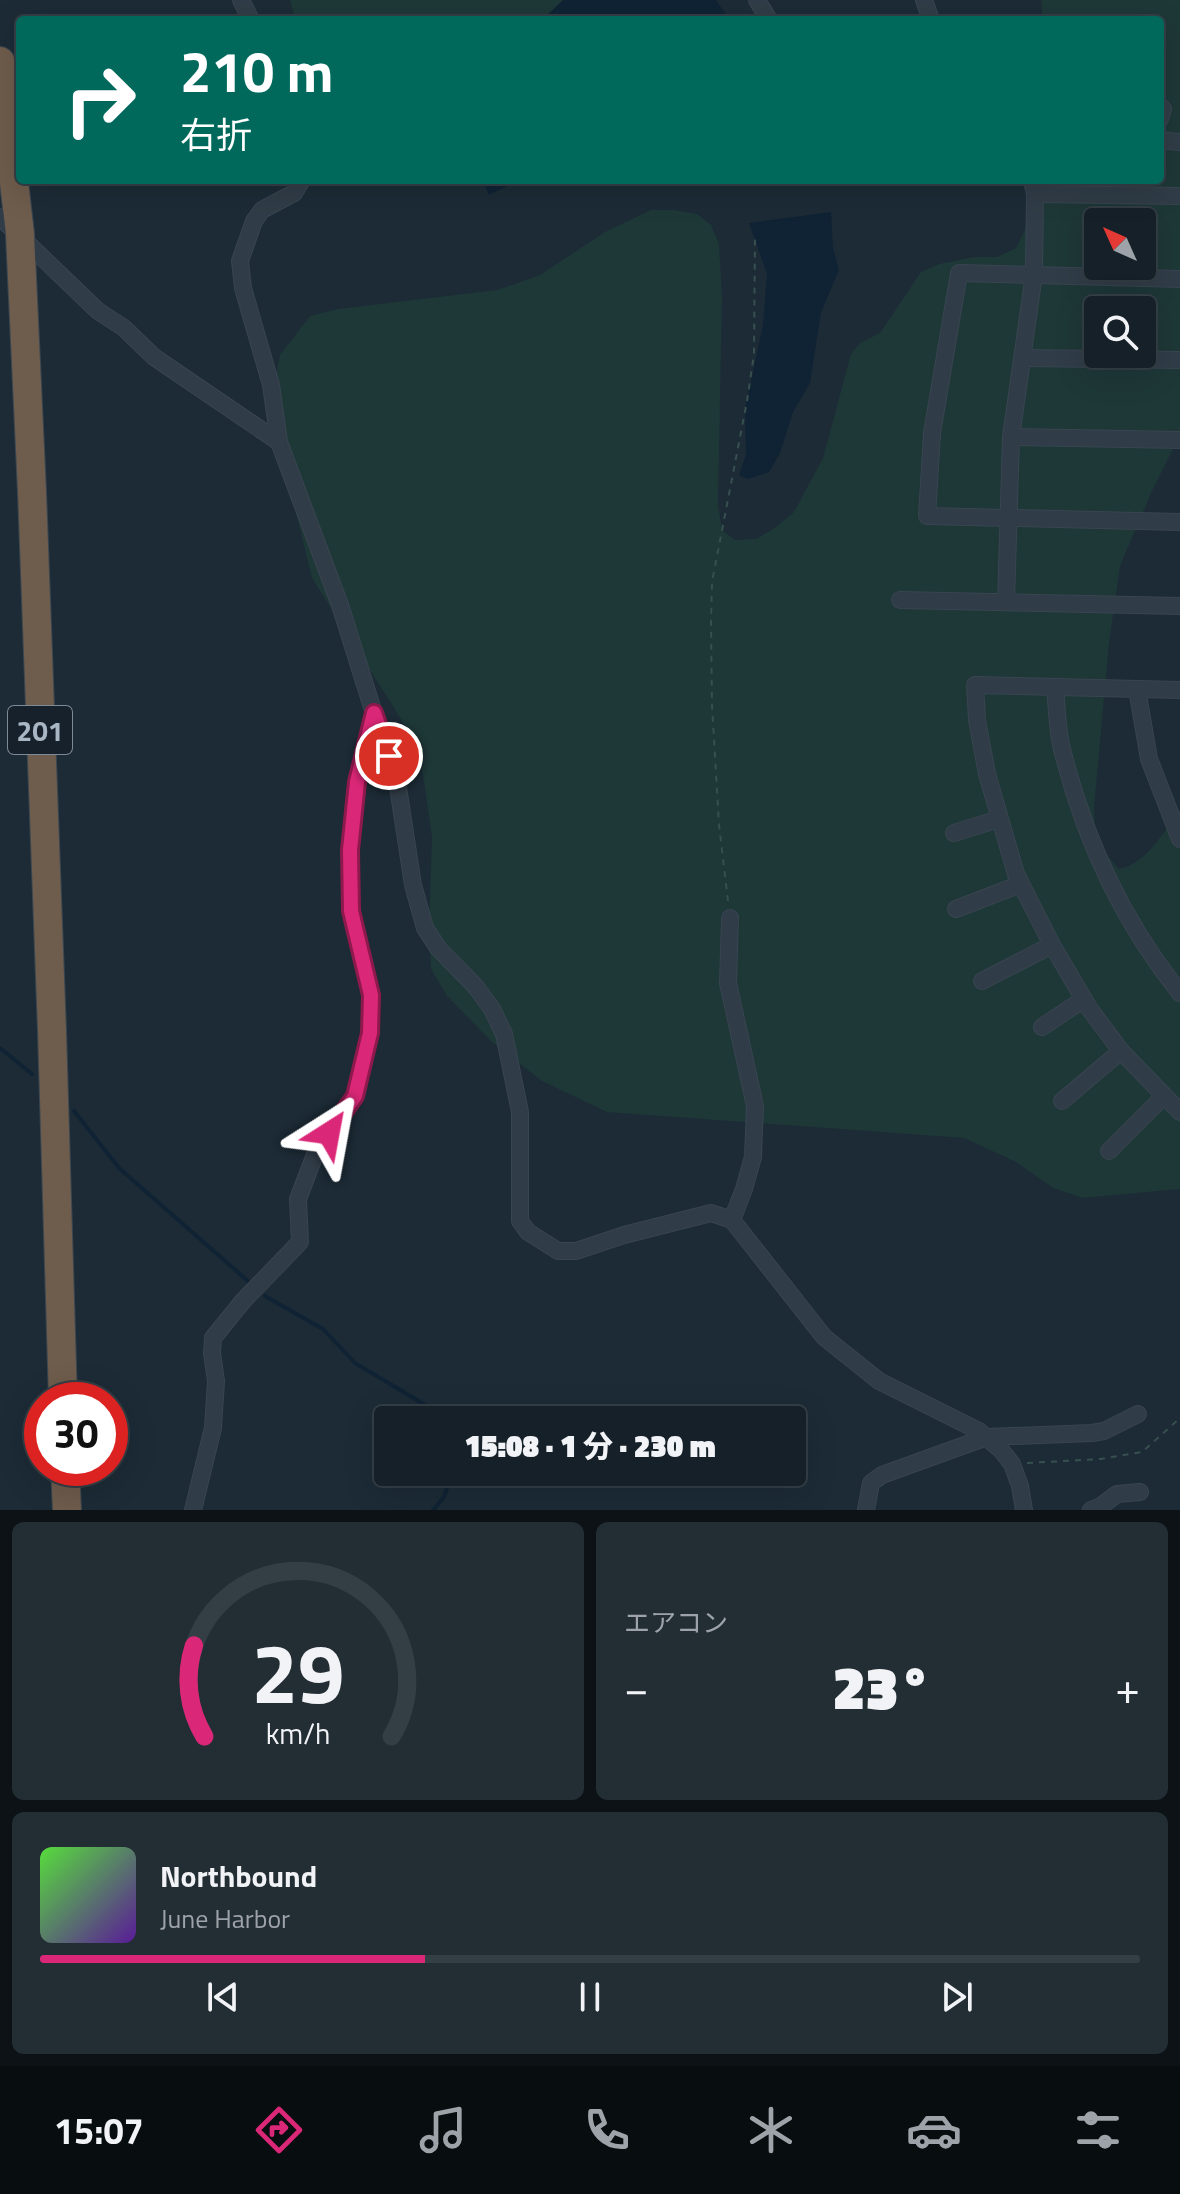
<!DOCTYPE html>
<html lang="ja">
<meta charset="utf-8">
<style>
:root{--surface:#152028;--page:#222d34;--text:#f1f3f6;--muted:#9da3a8;--line:#343e45;--accent:#db2777}
body{margin:0;font-family:"Titillium Web","Noto Sans JP",sans-serif;background:var(--page);color:var(--text);height:100vh;display:flex;flex-direction:column;font-size:30px;white-space:nowrap}
*{box-sizing:border-box;margin:0}
p{font-size:26px;color:var(--muted)}
.icon{flex:none;width:44px;height:44px;fill:none;stroke:currentColor;stroke-width:2;stroke-linecap:round;stroke-linejoin:round}
.map{position:relative;height:1510px;overflow:hidden}
.details{display:flex;flex-direction:column;gap:12px;padding:12px;background:#0c1216;flex:1}
.details>*{flex:none}
.top-card{position:absolute;left:16px;top:16px;width:1148px;height:168px;border-radius:8px;box-shadow:0 8px 32px #0002,0 0 0 2px var(--line);background:#00695c;color:#fff;overflow:hidden}
.needle{width:52px;rotate:315deg}
.tools{position:absolute;left:1084px;top:208px;display:grid;gap:16px}
.tools a{display:grid;place-items:center;width:72px;height:72px;border-radius:8px;background:var(--surface);box-shadow:0 8px 32px #0002,0 0 0 2px var(--line);font-size:40px}
.speed{position:absolute;left:24px;top:1382px;display:flex;gap:16px;font-size:40px;font-weight:700;text-align:center}
.speed>*{display:grid;place-content:center;width:104px;height:104px;border-radius:50%;background:var(--surface);box-shadow:0 8px 32px #0002,0 0 0 2px var(--line);line-height:1}
.speed .limit{border:12px solid #d22;background:#fff;color:#111}
.pin{position:absolute;display:grid;place-items:center;width:68px;height:68px;color:#fff;margin:-34px;border:4px solid #fff;border-radius:50%;box-shadow:0 2px 8px #0007}
.me{position:absolute;width:88px;margin:-44px;rotate:34deg;stroke-linejoin:round;filter:drop-shadow(0 0 6px #0008)}
.turn{display:flex;align-items:center;gap:28px;height:168px;padding:0 32px;font-size:36px}
.turn .icon{width:104px;height:104px;stroke-width:2.5}
.turn b{display:block;font-size:56px;line-height:68px}
.big{font-size:60px;font-weight:800;line-height:1.1}
.details .widget{flex:1;display:flex;flex-direction:column;justify-content:center;gap:12px;min-width:0;padding:0 28px;border-radius:12px;background:var(--page)}
.details .dial{align-items:center;gap:0}
.dial svg{height:208px;overflow:visible;fill:none;stroke:var(--line);stroke-width:7;stroke-linecap:round;text-anchor:middle}
.dial text{fill:var(--text);stroke:none}
.song{display:flex;align-items:center;gap:24px}
.cover{width:96px;height:96px;border-radius:12px;background:linear-gradient(135deg,hsl(110 70% 55%),hsl(270 70% 35%))}
.played{height:8px;border-radius:4px;background:linear-gradient(90deg,var(--accent) 35%,var(--line) 35%)}
.keys{display:flex;justify-content:space-around;direction:ltr}
.heat{display:flex;justify-content:space-between;align-items:center;font-size:44px;direction:ltr}
.details .tiles{flex:1;display:grid;gap:12px;grid-template-columns:1fr 1fr}
.widget:last-child{grid-column:span 2}
.trip{position:absolute;left:374px;top:1406px;width:432px;height:80px;border-radius:8px;background:var(--surface);box-shadow:0 8px 32px #0002,0 0 0 2px var(--line);font-weight:800;line-height:80px;text-align:center}
.menu{display:flex;height:128px;justify-content:space-around;align-items:center;background:#080d10;color:var(--muted)}
.menu .icon{width:56px;height:56px}
.menu .current{color:var(--accent)}
.menu b{font-size:36px;color:var(--text)}
.map>svg:first-child{display:block}
.green{fill:#1e3737;fill-rule:evenodd}
.water{fill:#102334}
.lines{fill:none;stroke-linecap:round;stroke-linejoin:round}
.stream{stroke:#102334;stroke-width:4}
.street-casing{stroke:#394550;stroke-width:18}
.highway-casing{stroke:#3b4751;stroke-width:30}
.path{stroke:#37504f;stroke-width:2;stroke-dasharray:6 6;stroke-linecap:butt}
.street{stroke:#303c47;stroke-width:16}
.highway{stroke:#6e5c4c;stroke-width:28}
.route-casing{stroke:#8e194d;stroke-width:20}
.route{stroke:#db2777;stroke-width:14}
.labels{text-anchor:middle;dominant-baseline:central;stroke-width:8;stroke-linejoin:round;paint-order:stroke}
.shield{fill:#16212b;stroke:#7d8a97;stroke-width:2}
.shield-label{font-size:28px;font-weight:bold;fill:#a9b7c5}
</style>
<div class="map">
<svg width="1180" height="1510" viewBox="0 0 1180 1510">
<rect width="100%" height="100%" fill="#1c2b36"/>
<g class="green">
<path d="M290,0H602L581,20H295Z"/>
<path d="M1041,0H1180V435L1152,491L1120,566L1109,643L1094,808L1096,843L1119,869C1148,863 1163,832 1180,809V1189L1083,1198L1053,1188L1016,1162L964,1138L607,1112L542,1081L492,1042L447,996L431,969L429,933L432,837L423,774L404,724L312,578L277,435L275,380L280,355L310,316L338,309L497,290L540,275L605,232L651,210H674L697,214L711,225L719,244L722,296L718,505L722,530L735,540L756,539L773,529L794,512L823,458L851,354L860,343L880,333L921,272L939,264L974,257H997L1016,248L1025,230L1039,180H1160V20H1043ZM1098,222H1142V266H1098ZM1098,310H1142V354H1098Z"/>
</g>
<g class="water">
<path d="M563,0H716L730,20H542Z"/>
<path d="M482,180H520L489,195Z"/>
<path d="M831,212L833,248L839,270L821,312L810,383L793,412L780,453L769,472L748,479L739,475L746,455L745,409L763,325L767,274L749,223Z"/>
</g>
<g class="lines">
<g class="stream">
<path d="M0,1048L32,1074"/>
<path d="M74,1111L119,1168L249,1282"/>
<path d="M265,1296L323,1329L355,1363L437,1412L452,1416L455,1420"/>
<path d="M433,1510L444,1497L452,1472"/>
</g>
<defs>
<g id="street">
<path d="M241,0L251,20"/>
<path d="M757,0L769,20"/>
<path d="M924,0L931,20"/>
<path d="M1160,106L1163,109L1160,119"/>
<path d="M1160,140L1180,142"/>
<path d="M302,180L294,193L262,210L254,221L240,261L243,288L271,385L279,442L340,605L382,739L396,774L413,885L425,928L438,948L476,987L492,1009L504,1034L520,1112V1221L528,1232L558,1251H576L624,1235L711,1213L732,1220L824,1337L879,1381L979,1431L1001,1450L1012,1464L1020,1486L1024,1510"/>
<path d="M1035,194L1180,196"/>
<path d="M0,217L98,311L124,328L154,357L279,442"/>
<path d="M1180,279L959,273L932,433L927,516L1180,522"/>
<path d="M1023,358L1180,360"/>
<path d="M1011,437L1180,440"/>
<path d="M900,600L1180,606"/>
<path d="M1006,602L1011,437L1034,274L1035,194L1032,180"/>
<path d="M1055,687C1057,708 1057,729 1062,749C1084,838 1123,922 1180,993"/>
<path d="M1137,689L1149,759L1180,839"/>
<path d="M1180,690L975,685L977,720L987,774L1016,874L1052,945L1089,1008L1121,1051L1180,1112"/>
<path d="M954,833L999,819"/>
<path d="M956,909L1021,884"/>
<path d="M730,918L728,983L755,1106L753,1157L744,1189L732,1220"/>
<path d="M982,981L1052,945"/>
<path d="M1042,1027L1084,999"/>
<path d="M1062,1101L1121,1051"/>
<path d="M1109,1151L1164,1096"/>
<path d="M193,1510L213,1428L216,1381L212,1353L213,1338L243,1301L300,1242L298,1199L316,1152L355,1096L370,1033L371,995L351,911L350,850L357,782L374,714"/>
<path d="M866,1510L871,1483L882,1475L987,1437L1092,1433L1104,1431L1138,1414"/>
<path d="M1091,1510L1101,1506L1117,1494L1140,1492"/>
</g>
<g id="highway">
<path d="M0,61L20,234L32,492L52,1031L63,1400"/>
<path d="M65,1468L67,1510"/>
</g>
</defs>
<use href="#street" class="street-casing"/>
<use href="#highway" class="highway-casing"/>
<g class="path">
<path d="M728,901L719,825L712,705L711,622L712,582L747,401L754,354L755,236"/>
<path d="M1027,1463L1101,1459L1142,1452L1180,1418"/>
</g>
<use href="#street" class="street"/>
<use href="#highway" class="highway"/>
</g>
<g class="lines">
<defs>
<path id="route" d="M329,1133L355,1096L370,1033L371,995L351,911L350,850L357,782L374,713L389,756"/>
</defs>
<use href="#route" class="route-casing"/>
<use href="#route" class="route"/>
</g>
<g class="labels">
<rect class="shield" x="8" y="706" width="64" height="48" rx="6"/>
<g class="shield-label">
<text x="40" y="730">201</text>
</g>
</g>
</svg>
<div class="tools">
<a><svg class="needle" viewBox="-14 -14 28 28"><path d="M0-13l5 13h-10z" fill="#e53935"/><path d="M0 13l5-13h-10z" fill="#9da3a8"/></svg></a>
<a><svg class="icon" aria-label="search" viewBox="0 0 24 24"><circle cx="10" cy="10" r="6"/><path d="M15 15l6 6"/></svg></a>
</div>
<div class="speed"><div class="limit">30</div></div>
<div class="pin" style="left:389px;top:756px;background:#d93025"><svg class="icon" aria-label="arrive" viewBox="0 0 24 24"><path d="M6 21V4h12l-3 4 3 4H6"/></svg></div>
<svg class="me" style="left:329px;top:1133px" viewBox="-20 -20 40 40"><path d="M0-17L14 15 0 8-14 15z" fill="#db2777" stroke="#fff" stroke-width="4"/></svg>
<div class="trip">15:08 · 1 分 · 230 m</div>
<div class="top-card">
<div class="turn"><svg class="icon" aria-label="right" viewBox="0 0 24 24"><path d="M7 20v-9h11M14 6l5 5-5 5"/></svg><div><b>210 m</b>右折</div></div>
</div>
</div>
<section class="details">
<div class="tiles">
<div class="widget dial"><svg viewBox="0 0 100 80">
<path d="M14 69A42 42 0 1 1 86 69"/>
<path d="M14 69A42 42 0 0 1 10 34" stroke="#db2777"/>
<text x="50" y="56" font-size="32" font-weight="700">29</text>
<text x="50" y="72" font-size="11">km/h</text>
</svg></div>
<div class="widget"><p>エアコン</p>
<div class="heat"><a>−</a><b class="big">23°</b><a>+</a></div>
</div>
<div class="widget">
<div class="song"><i class="cover"></i><div><b>Northbound</b><p>June Harbor</p></div></div>
<div class="played"></div>
<div class="keys"><svg class="icon" aria-label="previous" viewBox="0 0 24 24"><path d="M18 5L8 12l10 7zM5 5v14"/></svg><svg class="icon" aria-label="pause" viewBox="0 0 24 24"><path d="M8 5v14M16 5v14"/></svg><svg class="icon" aria-label="next" viewBox="0 0 24 24"><path d="M6 5l10 7-10 7zM19 5v14"/></svg></div>
</div>
</div>
</section>
<nav class="menu">
<b>15:07</b>
<svg class="icon current" aria-label="directions" viewBox="0 0 24 24"><path d="M12 3l9 9-9 9-9-9zM9 14v-3h6M13 9l2 2-2 2"/></svg>
<svg class="icon" aria-label="music" viewBox="0 0 24 24"><path d="M9 18V5l10-2v13"/><circle cx="6" cy="18" r="3"/><circle cx="16" cy="16" r="3"/></svg>
<svg class="icon" aria-label="phone" viewBox="0 0 24 24"><path d="M5 4h4l2 5-3 2q2 4 5 5l2-3 5 2v4C11 20 4 13 5 4z"/></svg>
<svg class="icon" aria-label="climate" viewBox="0 0 24 24"><path d="M12 3v18M4 7l16 10M4 17L20 7"/></svg>
<svg class="icon" aria-label="car" viewBox="0 0 24 24"><path d="M5 17H2v-5l4-1 3-4h7l3 4 3 1v5h-3M9 17h6M6 11h13"/><circle cx="7" cy="17" r="2"/><circle cx="17" cy="17" r="2"/></svg>
<svg class="icon" aria-label="filters" viewBox="0 0 24 24"><path d="M4 7h16M4 17h16"/><circle cx="9" cy="7" r="2"/><circle cx="15" cy="17" r="2"/></svg>
</nav>
